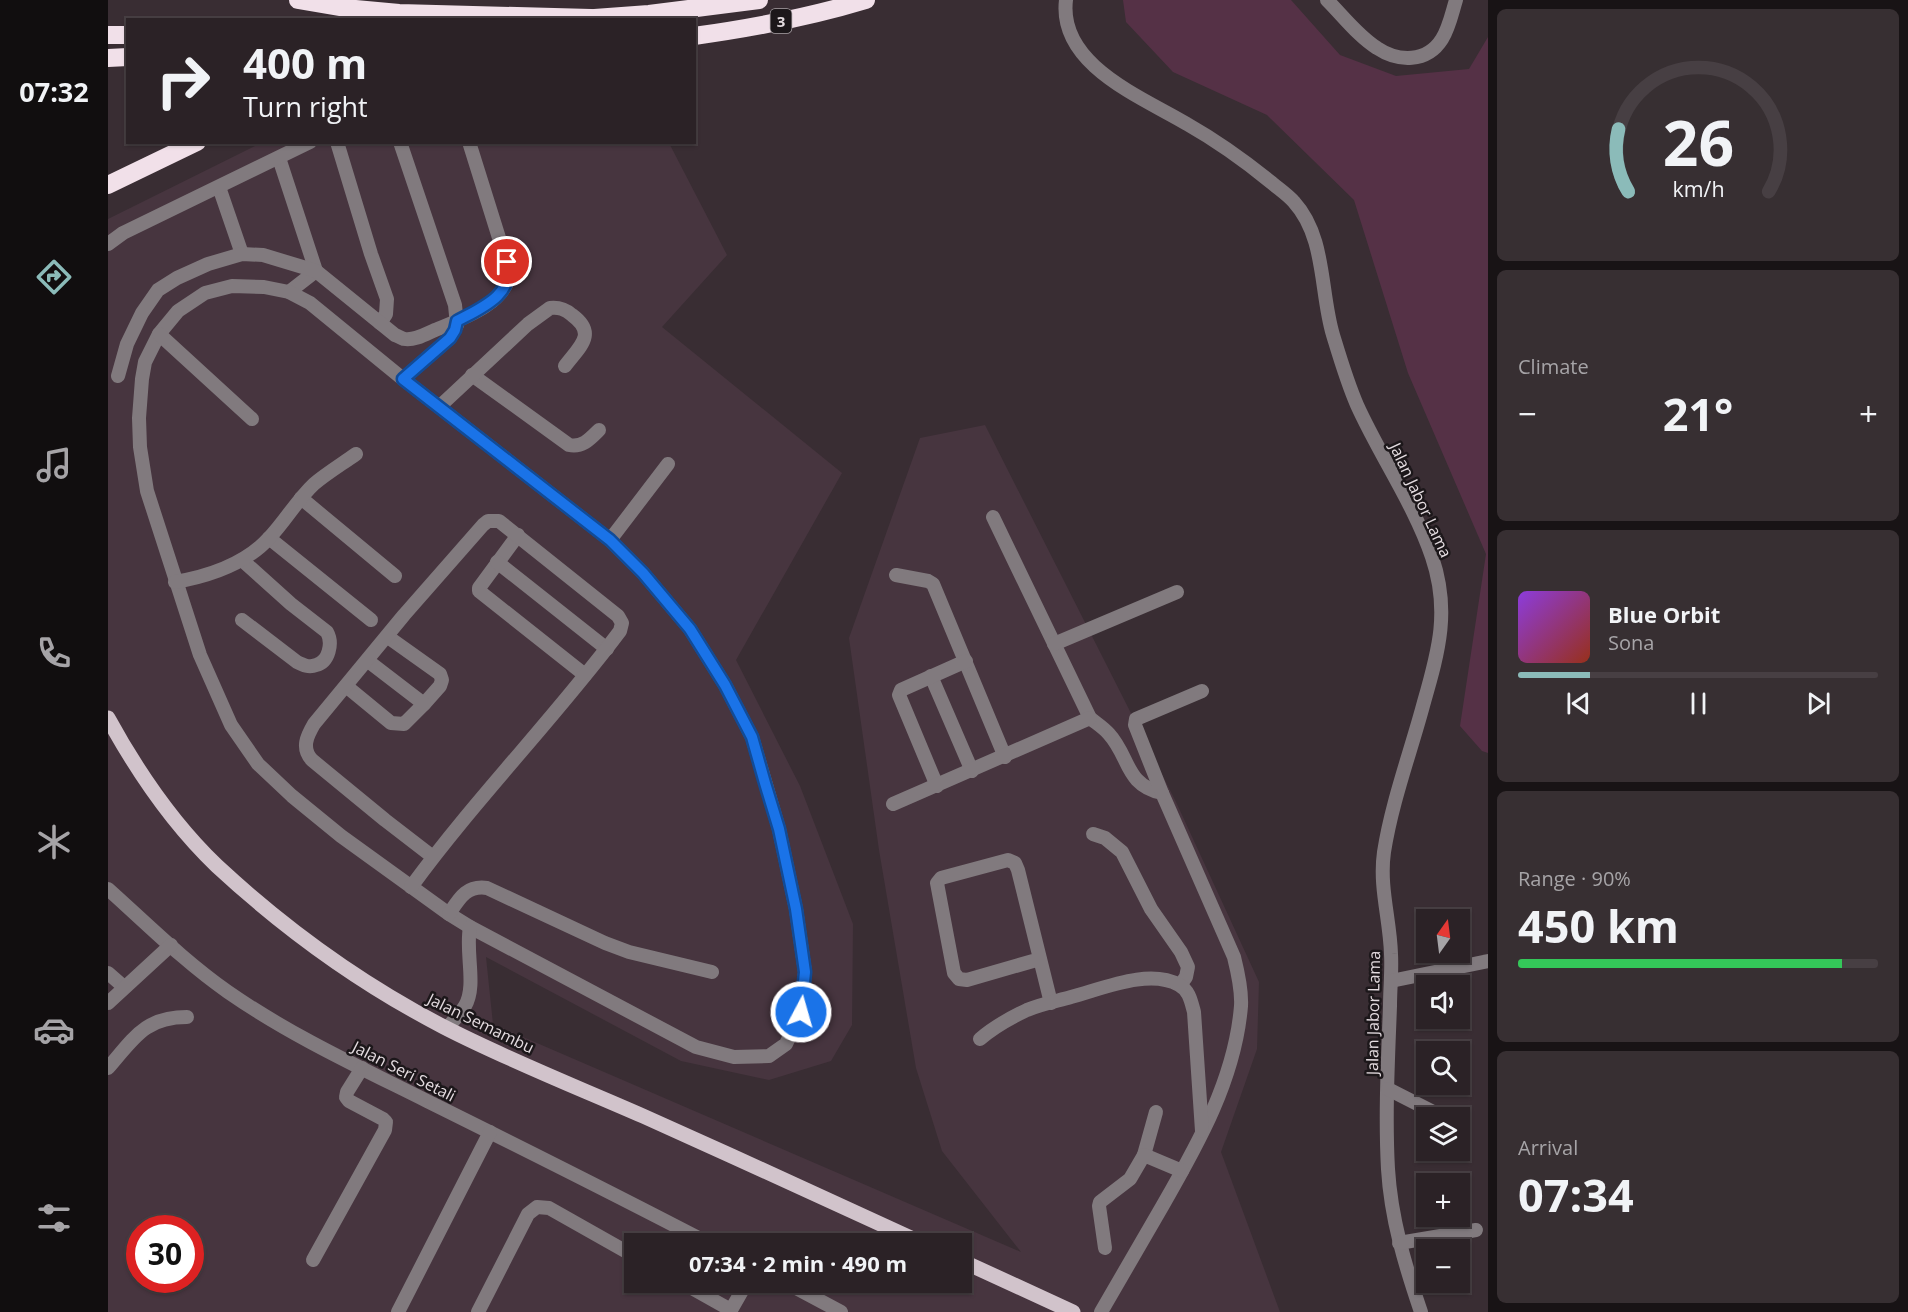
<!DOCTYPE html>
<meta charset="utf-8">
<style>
:root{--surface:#2b2226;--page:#372f32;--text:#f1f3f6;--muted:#a6a4a7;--line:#473f43;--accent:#8bbbb9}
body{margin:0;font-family:"Open Sans",sans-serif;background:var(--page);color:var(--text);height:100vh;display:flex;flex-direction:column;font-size:22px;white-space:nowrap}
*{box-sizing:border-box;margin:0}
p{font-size:20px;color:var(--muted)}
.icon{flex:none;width:33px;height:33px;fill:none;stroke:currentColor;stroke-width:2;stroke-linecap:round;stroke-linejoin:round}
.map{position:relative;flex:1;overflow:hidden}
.side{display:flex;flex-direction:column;gap:9px;padding:9px;background:#181315;width:420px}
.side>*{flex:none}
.banner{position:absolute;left:18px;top:18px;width:570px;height:126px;border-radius:0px;box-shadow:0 2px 4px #0004,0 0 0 2px var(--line);background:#2b2226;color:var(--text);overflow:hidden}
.needle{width:39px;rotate:14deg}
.tools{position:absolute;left:1308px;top:909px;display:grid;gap:12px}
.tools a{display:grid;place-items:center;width:54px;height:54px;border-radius:0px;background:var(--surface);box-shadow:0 2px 4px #0004,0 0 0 2px var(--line);font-size:30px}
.speed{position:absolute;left:18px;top:1215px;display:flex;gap:12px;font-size:30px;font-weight:700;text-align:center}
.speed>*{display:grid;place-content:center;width:78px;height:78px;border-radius:50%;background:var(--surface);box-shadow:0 2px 4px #0004,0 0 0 2px var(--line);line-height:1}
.speed .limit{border:9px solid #d22;background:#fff;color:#111}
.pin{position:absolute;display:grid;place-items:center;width:51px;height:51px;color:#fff;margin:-26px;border:3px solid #fff;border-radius:50%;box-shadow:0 2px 6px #0007}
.me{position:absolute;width:66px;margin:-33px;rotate:6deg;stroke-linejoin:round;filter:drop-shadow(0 0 4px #0008)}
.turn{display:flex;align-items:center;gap:21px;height:126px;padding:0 18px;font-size:27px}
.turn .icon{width:78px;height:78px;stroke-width:2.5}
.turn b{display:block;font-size:42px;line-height:51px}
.big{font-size:45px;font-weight:700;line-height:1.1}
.side .widget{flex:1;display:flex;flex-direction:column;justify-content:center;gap:9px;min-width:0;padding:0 21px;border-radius:9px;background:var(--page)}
.side .dial{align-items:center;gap:0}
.dial svg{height:156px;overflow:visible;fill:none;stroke:var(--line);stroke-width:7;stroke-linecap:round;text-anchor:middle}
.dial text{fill:var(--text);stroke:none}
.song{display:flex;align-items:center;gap:18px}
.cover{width:72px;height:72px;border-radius:9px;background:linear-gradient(135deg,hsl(270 70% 55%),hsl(10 70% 35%))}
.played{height:6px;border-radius:3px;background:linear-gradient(90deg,var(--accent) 20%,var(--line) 20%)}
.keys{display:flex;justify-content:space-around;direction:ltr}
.heat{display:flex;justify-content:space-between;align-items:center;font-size:33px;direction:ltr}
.charge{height:9px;border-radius:4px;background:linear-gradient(90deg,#34c759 90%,var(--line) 0)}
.trip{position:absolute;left:516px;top:1233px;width:348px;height:60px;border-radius:0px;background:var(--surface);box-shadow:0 2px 4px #0004,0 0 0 2px var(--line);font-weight:700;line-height:60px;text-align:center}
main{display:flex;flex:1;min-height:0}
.menu{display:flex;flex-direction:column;width:108px;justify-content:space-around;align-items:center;background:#110e0f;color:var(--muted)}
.menu .icon{width:42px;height:42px}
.menu .on{color:var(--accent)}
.menu b{font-size:27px;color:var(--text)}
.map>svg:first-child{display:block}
.built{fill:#47353f;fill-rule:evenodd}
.green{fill:#553146}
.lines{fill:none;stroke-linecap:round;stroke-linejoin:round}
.minor{stroke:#817a7e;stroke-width:14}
.major{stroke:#d1c3cb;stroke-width:15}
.highway{stroke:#f1e0e9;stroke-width:18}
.route-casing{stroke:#114b97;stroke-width:15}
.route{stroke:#1a73e8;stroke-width:10}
.labels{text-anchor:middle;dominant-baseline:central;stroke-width:5;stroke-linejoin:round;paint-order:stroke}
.shield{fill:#1c171a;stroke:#a8a1a5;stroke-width:1.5}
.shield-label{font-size:15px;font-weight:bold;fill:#e4dce0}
.street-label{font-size:16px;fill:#e4dce0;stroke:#1c171a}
</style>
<main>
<nav class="menu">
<b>07:32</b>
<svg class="icon on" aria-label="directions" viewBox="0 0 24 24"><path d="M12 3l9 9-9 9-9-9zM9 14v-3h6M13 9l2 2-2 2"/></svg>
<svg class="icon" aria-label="music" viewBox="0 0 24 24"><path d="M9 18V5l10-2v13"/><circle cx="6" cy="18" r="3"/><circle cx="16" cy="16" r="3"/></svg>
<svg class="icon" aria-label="phone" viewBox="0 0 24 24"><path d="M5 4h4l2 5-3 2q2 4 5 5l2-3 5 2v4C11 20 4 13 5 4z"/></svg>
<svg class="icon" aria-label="climate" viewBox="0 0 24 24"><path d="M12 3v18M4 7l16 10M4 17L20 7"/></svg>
<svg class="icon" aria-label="car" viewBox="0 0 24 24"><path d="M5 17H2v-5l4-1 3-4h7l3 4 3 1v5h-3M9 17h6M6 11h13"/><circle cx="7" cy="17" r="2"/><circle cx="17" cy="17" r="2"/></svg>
<svg class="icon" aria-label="filters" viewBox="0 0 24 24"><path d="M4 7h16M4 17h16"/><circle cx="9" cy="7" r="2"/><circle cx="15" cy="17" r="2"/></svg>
</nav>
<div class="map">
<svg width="1380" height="1312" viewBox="0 0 1380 1312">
<rect width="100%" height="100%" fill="#392d33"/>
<path class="built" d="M153,143H561L619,255L554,327L734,473L628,660L692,786L745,924L744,1025L723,1061L661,1080L573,1061L378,957L385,1024L913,1252L834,1151L808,1068L771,850L741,638L812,438L877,425L1068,802L1151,982L1149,1049L1113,1152L1172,1312H0V219ZM32,1228H82V1280H32ZM526,1244H854V1282H526Z"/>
<path class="green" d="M1015,0H1183L1232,55L1288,76L1361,69L1380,37V753L1374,751L1352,726L1378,554L1300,373L1246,200L1159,115L1065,72L1018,22Z"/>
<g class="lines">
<g class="minor">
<path d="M958,0C950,65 1034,97 1079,124C1109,141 1137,161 1164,183C1171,189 1180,195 1186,202C1218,237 1212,292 1225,335C1232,358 1239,382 1249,405C1272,456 1306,504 1324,557C1342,610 1331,650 1316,702C1303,751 1284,801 1276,852C1271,887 1282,919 1283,954C1284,971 1282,989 1282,1006C1280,1060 1277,1115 1280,1169C1283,1219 1297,1265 1313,1312"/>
<path d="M1219,0C1235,16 1250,36 1269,48C1290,62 1319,63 1334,39C1341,28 1344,13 1348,0"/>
<path d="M229,142L263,254L279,299L278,314L272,323"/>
<path d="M292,142L347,305L349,325L342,338L295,379"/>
<path d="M171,158L208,271L181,292"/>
<path d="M111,187L134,254"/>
<path d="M0,244L15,233L202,142"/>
<path d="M124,286L156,287L181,292L202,303L295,379L502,540L535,573L582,629L617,685L644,737L671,829L688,909L697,972L693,1012L678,1044L661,1056L626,1057L588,1047L362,927L341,914L233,836L184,796L150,764L123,725L92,655L39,491L32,447L31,418L34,379L37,362L51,334L70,311L97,293Z"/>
<path d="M51,334L144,419"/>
<path d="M364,375L461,445C474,448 482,439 491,430"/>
<path d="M10,376L19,344L34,313L50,290L69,278L100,264L134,254L155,255L208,271L287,335C290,336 293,338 296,339C306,341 318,334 327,330C353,319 397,305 402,273L361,142"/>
<path d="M331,407L420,324L442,308C451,307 457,309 464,315C490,334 471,347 457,366"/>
<path d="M193,498L287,576"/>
<path d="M885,517L982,718C988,723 996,728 1001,734C1022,757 1017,785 1054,793L1126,957C1130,973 1134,990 1133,1006C1127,1079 1090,1144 1055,1205C1034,1241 1014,1276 993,1312"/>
<path d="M410,535L371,588V591L477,675"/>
<path d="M161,538L263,620"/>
<path d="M502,540L560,464"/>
<path d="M134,560L183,604L219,632C225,643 221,662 208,665C201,668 195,665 189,662L134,620"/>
<path d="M389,562L499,649"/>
<path d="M788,575L820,581L825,584L897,757"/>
<path d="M67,582C102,576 138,564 162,537C178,520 189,500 206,484C219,473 234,464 248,454"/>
<path d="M280,637L332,674L334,680L332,686L316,704"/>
<path d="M946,644L1069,592"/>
<path d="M823,676L864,771"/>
<path d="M238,686L283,723L296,724L316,704L260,661"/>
<path d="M829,786L791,695L793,690L858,661"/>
<path d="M1054,793L1027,725L1028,719L1094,691"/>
<path d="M785,804L982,718"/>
<path d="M985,834L997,838L1014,852L1043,909L1073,952L1080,967L1078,977L1072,985"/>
<path d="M303,887C368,798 446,719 512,631L514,623L510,616L391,521H380L375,525L296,615L206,724C199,736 193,748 204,760L277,820L325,857"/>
<path d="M0,889C39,924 77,962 120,992C182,1035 251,1067 319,1101C414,1148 508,1195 602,1244"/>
<path d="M341,914C351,899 358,885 379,888L497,943L521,952L604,972"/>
<path d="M932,959L859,980L851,979L846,973L829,883L833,878L900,860L907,863L910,870L943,1003"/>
<path d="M0,973L16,987"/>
<path d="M1283,981L1380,961"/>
<path d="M0,1003L63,945"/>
<path d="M339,1028C345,1021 352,1014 357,1006C369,986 357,952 362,927"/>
<path d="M872,1039C886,1027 902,1018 919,1010C933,1004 949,1001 963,997C994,989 1041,968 1071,985C1081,990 1083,1001 1086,1012L1094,1131"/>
<path d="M0,1068C26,1038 37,1017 79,1017"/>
<path d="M1280,1089L1337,1118"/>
<path d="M1036,1155L1048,1112"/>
<path d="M1291,1243L1368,1230"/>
<path d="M997,1248L991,1206L992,1202L1022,1179L1036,1155L1074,1171"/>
<path d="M205,1260L277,1130L278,1122L275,1119L241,1101L238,1097L239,1092L254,1068"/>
<path d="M573,1282L623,1310L639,1282"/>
<path d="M677,1282L733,1312"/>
<path d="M290,1312L382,1132"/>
<path d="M370,1312L420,1214L429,1207L441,1208L526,1256"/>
</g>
<g class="major">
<path d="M0,718C29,771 65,824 109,866C177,929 253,984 336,1027C400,1060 469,1087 535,1116C629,1158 723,1201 816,1244"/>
<path d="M854,1261L965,1312"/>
</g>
<g class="highway">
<path d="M190,0L237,8L291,13L483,18"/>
<path d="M473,19L541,14L651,0"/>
<path d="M0,35H20"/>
<path d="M586,36C644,28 702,17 758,0"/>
<path d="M0,58L20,57"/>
<path d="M0,185L89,142"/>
</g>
</g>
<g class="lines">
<defs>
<path id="route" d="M399,262C407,295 373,308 349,321L347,330L342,338L295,379L502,540L535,573L582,629L617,685L644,737L657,783L671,829L688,909L697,972L693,1012"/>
</defs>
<use href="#route" class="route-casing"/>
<use href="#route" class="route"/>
</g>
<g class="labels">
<rect class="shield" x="662.5" y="9" width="21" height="24" rx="4.5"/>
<g class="shield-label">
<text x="673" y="21">3</text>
</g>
<g class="street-label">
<text transform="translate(1313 500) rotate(65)">Jalan Jabor Lama</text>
<text transform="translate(1265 1013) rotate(-89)">Jalan Jabor Lama</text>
<text transform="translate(373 1023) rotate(26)">Jalan Semambu</text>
<text transform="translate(296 1071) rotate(27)">Jalan Seri Setali</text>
</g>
</g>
</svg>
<div class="tools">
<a><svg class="needle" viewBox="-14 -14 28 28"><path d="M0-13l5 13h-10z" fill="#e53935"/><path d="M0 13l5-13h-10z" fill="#a6a4a7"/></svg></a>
<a><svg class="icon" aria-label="sound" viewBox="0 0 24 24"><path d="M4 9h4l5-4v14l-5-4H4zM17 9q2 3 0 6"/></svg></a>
<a><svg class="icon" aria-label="search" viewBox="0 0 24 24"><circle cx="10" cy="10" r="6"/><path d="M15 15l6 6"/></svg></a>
<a><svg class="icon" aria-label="layers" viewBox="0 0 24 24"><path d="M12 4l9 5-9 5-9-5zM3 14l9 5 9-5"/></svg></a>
<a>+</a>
<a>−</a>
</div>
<div class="speed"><div class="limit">30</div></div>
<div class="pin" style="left:399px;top:262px;background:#d93025"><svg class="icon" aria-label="arrive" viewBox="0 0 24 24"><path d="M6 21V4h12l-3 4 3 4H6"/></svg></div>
<svg class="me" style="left:693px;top:1012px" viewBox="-20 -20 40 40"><circle r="17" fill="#1a73e8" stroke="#fff" stroke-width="3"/><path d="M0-11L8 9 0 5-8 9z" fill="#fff"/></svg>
<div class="trip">07:34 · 2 min · 490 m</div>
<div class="banner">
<div class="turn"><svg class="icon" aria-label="right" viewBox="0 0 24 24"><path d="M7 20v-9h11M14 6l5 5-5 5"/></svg><div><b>400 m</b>Turn right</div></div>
</div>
</div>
<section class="side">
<div class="widget dial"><svg viewBox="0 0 100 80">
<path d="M14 69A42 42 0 1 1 86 69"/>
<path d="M14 69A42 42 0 0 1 9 37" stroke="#8bbbb9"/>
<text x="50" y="56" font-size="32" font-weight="700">26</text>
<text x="50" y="72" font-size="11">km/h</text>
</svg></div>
<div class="widget"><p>Climate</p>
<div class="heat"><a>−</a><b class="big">21°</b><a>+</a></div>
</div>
<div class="widget">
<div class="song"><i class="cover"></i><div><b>Blue Orbit</b><p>Sona</p></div></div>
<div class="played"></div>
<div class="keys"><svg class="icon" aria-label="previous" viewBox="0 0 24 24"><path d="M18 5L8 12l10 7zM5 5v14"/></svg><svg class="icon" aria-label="pause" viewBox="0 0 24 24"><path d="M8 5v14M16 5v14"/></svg><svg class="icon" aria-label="next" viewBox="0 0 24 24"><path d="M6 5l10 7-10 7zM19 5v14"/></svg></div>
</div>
<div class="widget"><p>Range · 90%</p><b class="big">450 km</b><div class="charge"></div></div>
<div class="widget"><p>Arrival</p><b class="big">07:34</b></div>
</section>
</main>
